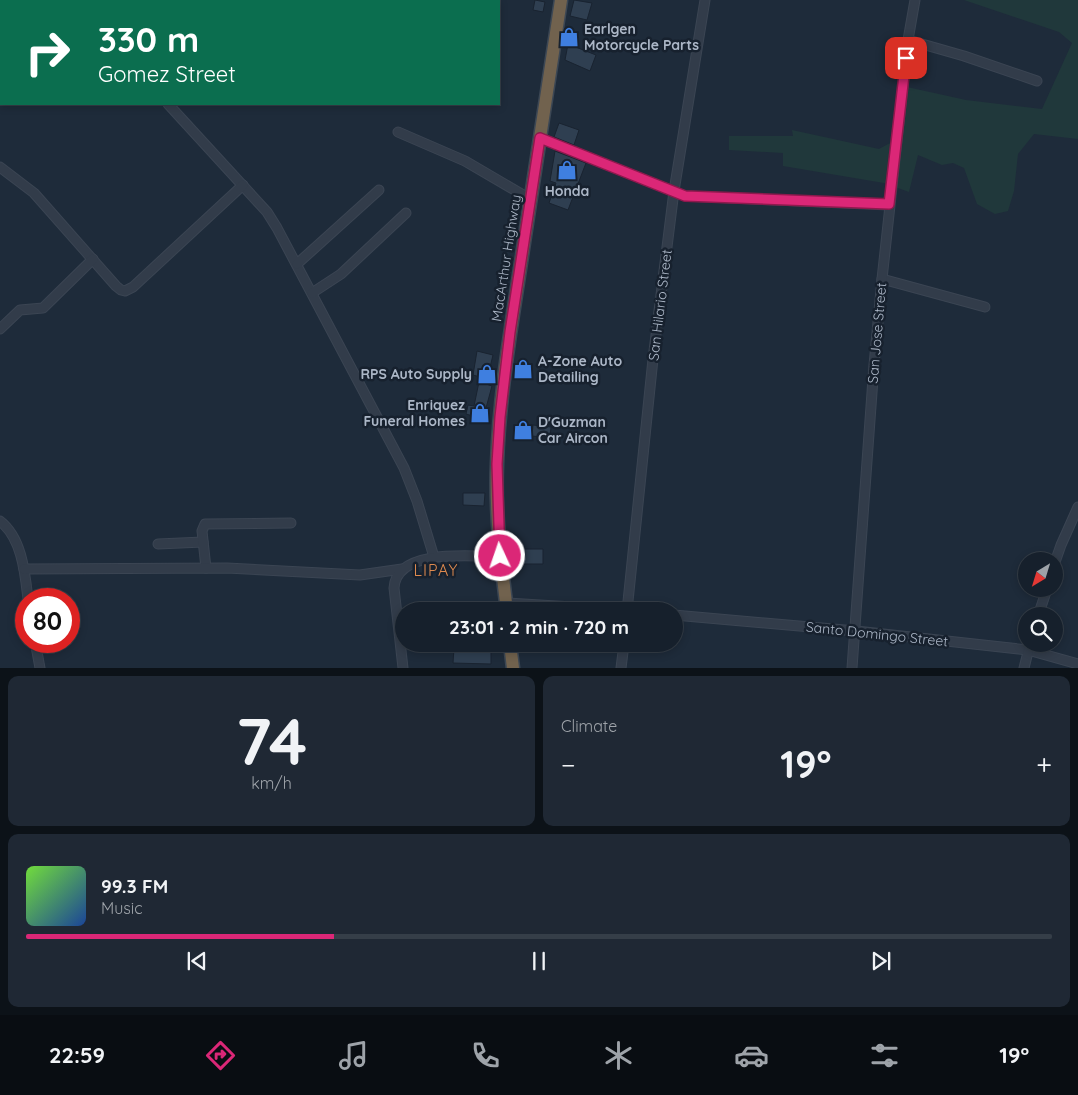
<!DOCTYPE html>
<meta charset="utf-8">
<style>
:root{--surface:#16202c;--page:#1f2834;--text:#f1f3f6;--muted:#9ea3a9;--line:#353e48;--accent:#db2777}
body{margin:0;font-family:Quicksand,sans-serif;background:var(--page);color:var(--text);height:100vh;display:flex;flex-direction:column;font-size:19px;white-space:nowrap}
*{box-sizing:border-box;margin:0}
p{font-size:16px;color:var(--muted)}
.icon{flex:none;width:28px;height:28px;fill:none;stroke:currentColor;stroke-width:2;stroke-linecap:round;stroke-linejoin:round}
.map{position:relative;height:668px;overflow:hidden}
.drawer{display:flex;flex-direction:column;gap:8px;padding:8px;background:#0c1218;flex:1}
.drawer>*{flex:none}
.hud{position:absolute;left:0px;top:0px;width:500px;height:105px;box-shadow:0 2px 8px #0003,0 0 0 1px var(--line);background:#0b6e4f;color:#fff;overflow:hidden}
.needle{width:32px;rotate:218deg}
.controls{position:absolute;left:1018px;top:552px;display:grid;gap:10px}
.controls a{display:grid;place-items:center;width:45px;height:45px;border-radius:50%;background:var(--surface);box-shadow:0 2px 8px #0003,0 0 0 1px var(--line);font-size:25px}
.speed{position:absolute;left:15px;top:588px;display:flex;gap:10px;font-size:25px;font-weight:700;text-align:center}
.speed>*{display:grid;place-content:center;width:65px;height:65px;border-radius:50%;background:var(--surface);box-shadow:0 2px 8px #0003,0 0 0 1px var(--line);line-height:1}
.speed .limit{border:8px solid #d22;background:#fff;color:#111}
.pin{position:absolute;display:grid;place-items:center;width:42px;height:42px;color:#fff;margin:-21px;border-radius:10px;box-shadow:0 2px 8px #0006}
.me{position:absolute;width:55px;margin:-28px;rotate:357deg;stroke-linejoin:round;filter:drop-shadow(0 0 4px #0008)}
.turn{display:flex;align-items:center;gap:18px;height:105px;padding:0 15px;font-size:22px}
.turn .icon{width:65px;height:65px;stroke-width:2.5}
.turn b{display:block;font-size:35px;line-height:42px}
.big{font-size:38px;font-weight:700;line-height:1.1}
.drawer .card{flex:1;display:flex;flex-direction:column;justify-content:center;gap:8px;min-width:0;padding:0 18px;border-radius:10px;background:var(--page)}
.drawer .dial{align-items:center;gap:0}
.dial b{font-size:65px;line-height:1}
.song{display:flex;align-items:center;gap:15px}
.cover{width:60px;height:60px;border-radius:8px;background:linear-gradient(135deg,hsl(100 70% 55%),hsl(220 70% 35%))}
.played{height:5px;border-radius:2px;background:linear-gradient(90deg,var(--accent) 30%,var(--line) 30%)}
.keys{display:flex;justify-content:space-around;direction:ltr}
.heat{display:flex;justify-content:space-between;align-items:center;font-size:28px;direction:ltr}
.drawer .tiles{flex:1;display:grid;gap:8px;grid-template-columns:1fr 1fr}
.card:last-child{grid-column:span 2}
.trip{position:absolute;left:395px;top:602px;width:288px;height:50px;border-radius:25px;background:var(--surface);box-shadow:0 2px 8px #0003,0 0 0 1px var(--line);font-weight:700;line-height:50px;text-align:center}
.menu{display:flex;height:80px;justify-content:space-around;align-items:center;background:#090d12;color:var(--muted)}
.menu .icon{width:35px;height:35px}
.menu .selected{color:var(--accent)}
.menu b{font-size:22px;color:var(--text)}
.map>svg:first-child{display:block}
.green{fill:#20383b}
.building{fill:#2f3f51;stroke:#192330}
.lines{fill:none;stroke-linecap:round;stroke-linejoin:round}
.minor-casing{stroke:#3b4553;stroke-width:11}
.highway-casing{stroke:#3c4754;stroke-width:15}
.minor{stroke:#323c4a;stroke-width:9}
.highway{stroke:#71624e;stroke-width:12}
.route-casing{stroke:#8e194d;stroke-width:12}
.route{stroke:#db2777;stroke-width:9}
.labels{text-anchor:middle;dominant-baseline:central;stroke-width:5;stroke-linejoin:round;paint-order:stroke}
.poi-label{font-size:14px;font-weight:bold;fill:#acb7c7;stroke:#17212e;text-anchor:start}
.street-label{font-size:14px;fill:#acb7c7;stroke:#17212e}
.quarter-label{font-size:16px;letter-spacing:1px;fill:#de8a4f;stroke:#17212e}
</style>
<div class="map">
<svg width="1078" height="668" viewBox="0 0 1078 668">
<rect width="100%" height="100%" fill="#1e2b3a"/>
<path class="green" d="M964,0H1078V139L1034,134L1018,154L1014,191L1008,211L995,214L977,204L964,168L953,163L942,165L918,155L909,192L884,183L783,166V153L729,150V136H793L792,130L879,149L901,137L907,87L966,100L1042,109L1072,43L1059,32Z"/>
<g class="building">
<path d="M535,0L545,2L543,12L533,10Z"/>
<path d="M574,0L592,3L587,20L570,16Z"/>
<path d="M569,32L576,35L573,44L565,42Z"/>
<path d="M568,44L596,55L590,71L565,60Z"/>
<path d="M559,123L579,130L574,145L554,137Z"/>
<path d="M555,151L586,163L568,210L549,203L556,183L550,181Z"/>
<path d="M477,351L493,355L486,384L492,386L483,419L466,414L468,405L474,406L480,377L473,375Z"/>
<path d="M521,361L532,364L529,378L518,375Z"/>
<path d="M533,425L551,427L550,438L532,436Z"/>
<path d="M463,493H485L484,506L463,505Z"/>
<path d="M522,549H543V564H522V560H512V553L522,552Z"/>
<path d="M454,648L491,649V664L453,663Z"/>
</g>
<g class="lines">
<defs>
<g id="minor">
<path d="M44,0L46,1"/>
<path d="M186,1V0"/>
<path d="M435,1L436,0"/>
<path d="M908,40L964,56L1037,81"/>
<path d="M168,104L267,212L277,228L404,468L417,501L434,557"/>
<path d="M398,132L465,161L530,199"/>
<path d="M540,138L685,196L889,205"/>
<path d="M0,167L34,193L116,286L121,290L125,291L133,287L243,185"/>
<path d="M297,264L379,190"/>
<path d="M882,279L985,307"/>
<path d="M312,293L341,274L406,213"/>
<path d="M0,329L20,310L43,308L93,259"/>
<path d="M0,521C22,538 25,573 28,599"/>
<path d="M158,544L203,542"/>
<path d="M1054,565L1061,545L1078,507"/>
<path d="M206,568L202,531L205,524L291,523"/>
<path d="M24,569L227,568L360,575L402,569"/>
<path d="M506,603L637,611"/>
<path d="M627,611L653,359L674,191L705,0"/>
<path d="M674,615L856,631L1028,650L1078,664"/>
<path d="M1038,616L1047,589"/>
<path d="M35,641L40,668"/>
<path d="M403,668L394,588C396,548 472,556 500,557"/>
<path d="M621,668L624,644"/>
<path d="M852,668L874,365L882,279L908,40L915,0"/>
<path d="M1024,668L1030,644"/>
</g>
<g id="highway">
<path d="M507,611C501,562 495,514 497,464C499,399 510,334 520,269C533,179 548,90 561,0"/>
<path d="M510,644L513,668"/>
</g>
</defs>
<use href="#minor" class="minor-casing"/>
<use href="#highway" class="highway-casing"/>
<use href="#minor" class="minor"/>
<use href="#highway" class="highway"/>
</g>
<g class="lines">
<defs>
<path id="route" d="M500,556L497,464L500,417L510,332L540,138L685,196L889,204L906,58"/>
</defs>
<use href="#route" class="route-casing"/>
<use href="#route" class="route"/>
</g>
<defs>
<symbol id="shop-bare" viewBox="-9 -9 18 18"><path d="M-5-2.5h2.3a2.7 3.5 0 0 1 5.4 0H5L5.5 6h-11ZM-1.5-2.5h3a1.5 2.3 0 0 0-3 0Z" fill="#3f7fe0" stroke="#17212e" stroke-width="2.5" paint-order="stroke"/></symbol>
</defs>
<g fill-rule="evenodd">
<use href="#shop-bare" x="555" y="23" width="28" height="28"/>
<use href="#shop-bare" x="553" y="156" width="28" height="28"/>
<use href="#shop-bare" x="509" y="355" width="28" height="28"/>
<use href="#shop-bare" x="473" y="360" width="28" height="28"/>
<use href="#shop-bare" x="466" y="399" width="28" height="28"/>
<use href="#shop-bare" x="509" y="416" width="28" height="28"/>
</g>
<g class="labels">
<g class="poi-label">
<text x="584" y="29">Earlgen<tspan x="584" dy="16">Motorcycle Parts</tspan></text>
<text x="567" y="191" text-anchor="middle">Honda</text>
<text x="538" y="361">A-Zone Auto<tspan x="538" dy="16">Detailing</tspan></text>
<text x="472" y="374" text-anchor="end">RPS Auto Supply</text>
<text x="465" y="405" text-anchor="end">Enriquez<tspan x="465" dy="16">Funeral Homes</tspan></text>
<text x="538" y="422">D'Guzman<tspan x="538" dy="16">Car Aircon</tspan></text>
</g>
<g class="street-label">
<text transform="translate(506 258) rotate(-81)">MacArthur Highway</text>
<text transform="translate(660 305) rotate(-83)">San Hilario Street</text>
<text transform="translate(877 333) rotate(-85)">San Jose Street</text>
<text transform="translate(877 634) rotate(6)">Santo Domingo Street</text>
</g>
<g class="quarter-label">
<text x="436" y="570">LIPAY</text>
</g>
</g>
</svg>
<div class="controls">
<a><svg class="needle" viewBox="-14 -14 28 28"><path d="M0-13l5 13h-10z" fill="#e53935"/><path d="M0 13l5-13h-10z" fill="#9ea3a9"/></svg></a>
<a><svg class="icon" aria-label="search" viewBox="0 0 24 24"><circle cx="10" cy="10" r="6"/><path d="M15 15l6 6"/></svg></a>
</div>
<div class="speed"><div class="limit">80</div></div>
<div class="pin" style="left:906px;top:58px;background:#d93025"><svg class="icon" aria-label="arrive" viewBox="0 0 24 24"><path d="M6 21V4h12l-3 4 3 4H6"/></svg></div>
<svg class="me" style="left:500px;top:556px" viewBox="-20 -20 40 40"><circle r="17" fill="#db2777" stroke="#fff" stroke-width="3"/><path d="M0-11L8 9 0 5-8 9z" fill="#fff"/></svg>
<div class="trip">23:01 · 2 min · 720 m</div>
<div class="hud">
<div class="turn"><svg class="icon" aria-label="right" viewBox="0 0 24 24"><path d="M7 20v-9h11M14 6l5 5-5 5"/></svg><div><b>330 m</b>Gomez Street</div></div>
</div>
</div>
<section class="drawer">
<div class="tiles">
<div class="card dial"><b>74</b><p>km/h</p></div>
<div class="card"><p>Climate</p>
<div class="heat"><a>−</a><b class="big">19°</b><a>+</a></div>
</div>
<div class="card">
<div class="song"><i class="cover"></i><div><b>99.3 FM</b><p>Music</p></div></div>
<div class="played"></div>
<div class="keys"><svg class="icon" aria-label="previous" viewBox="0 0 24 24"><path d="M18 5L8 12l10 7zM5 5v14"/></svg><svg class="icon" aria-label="pause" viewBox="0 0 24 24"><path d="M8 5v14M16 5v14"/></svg><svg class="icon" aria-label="next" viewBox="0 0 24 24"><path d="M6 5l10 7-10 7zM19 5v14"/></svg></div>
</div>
</div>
</section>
<nav class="menu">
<b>22:59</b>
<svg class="icon selected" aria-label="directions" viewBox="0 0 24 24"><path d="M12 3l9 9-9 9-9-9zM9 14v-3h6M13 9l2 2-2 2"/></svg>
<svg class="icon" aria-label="music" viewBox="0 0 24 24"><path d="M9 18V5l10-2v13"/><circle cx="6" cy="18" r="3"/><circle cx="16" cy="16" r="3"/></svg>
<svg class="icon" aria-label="phone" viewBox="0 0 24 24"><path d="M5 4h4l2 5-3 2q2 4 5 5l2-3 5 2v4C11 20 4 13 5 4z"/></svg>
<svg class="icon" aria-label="climate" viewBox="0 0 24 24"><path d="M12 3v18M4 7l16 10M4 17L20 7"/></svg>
<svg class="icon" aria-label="car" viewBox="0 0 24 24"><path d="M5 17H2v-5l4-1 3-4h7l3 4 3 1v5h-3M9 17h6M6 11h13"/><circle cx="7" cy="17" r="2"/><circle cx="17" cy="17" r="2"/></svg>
<svg class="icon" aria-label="filters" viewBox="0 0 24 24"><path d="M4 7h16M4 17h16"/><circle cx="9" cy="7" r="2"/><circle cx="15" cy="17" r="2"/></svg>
<b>19°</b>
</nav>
